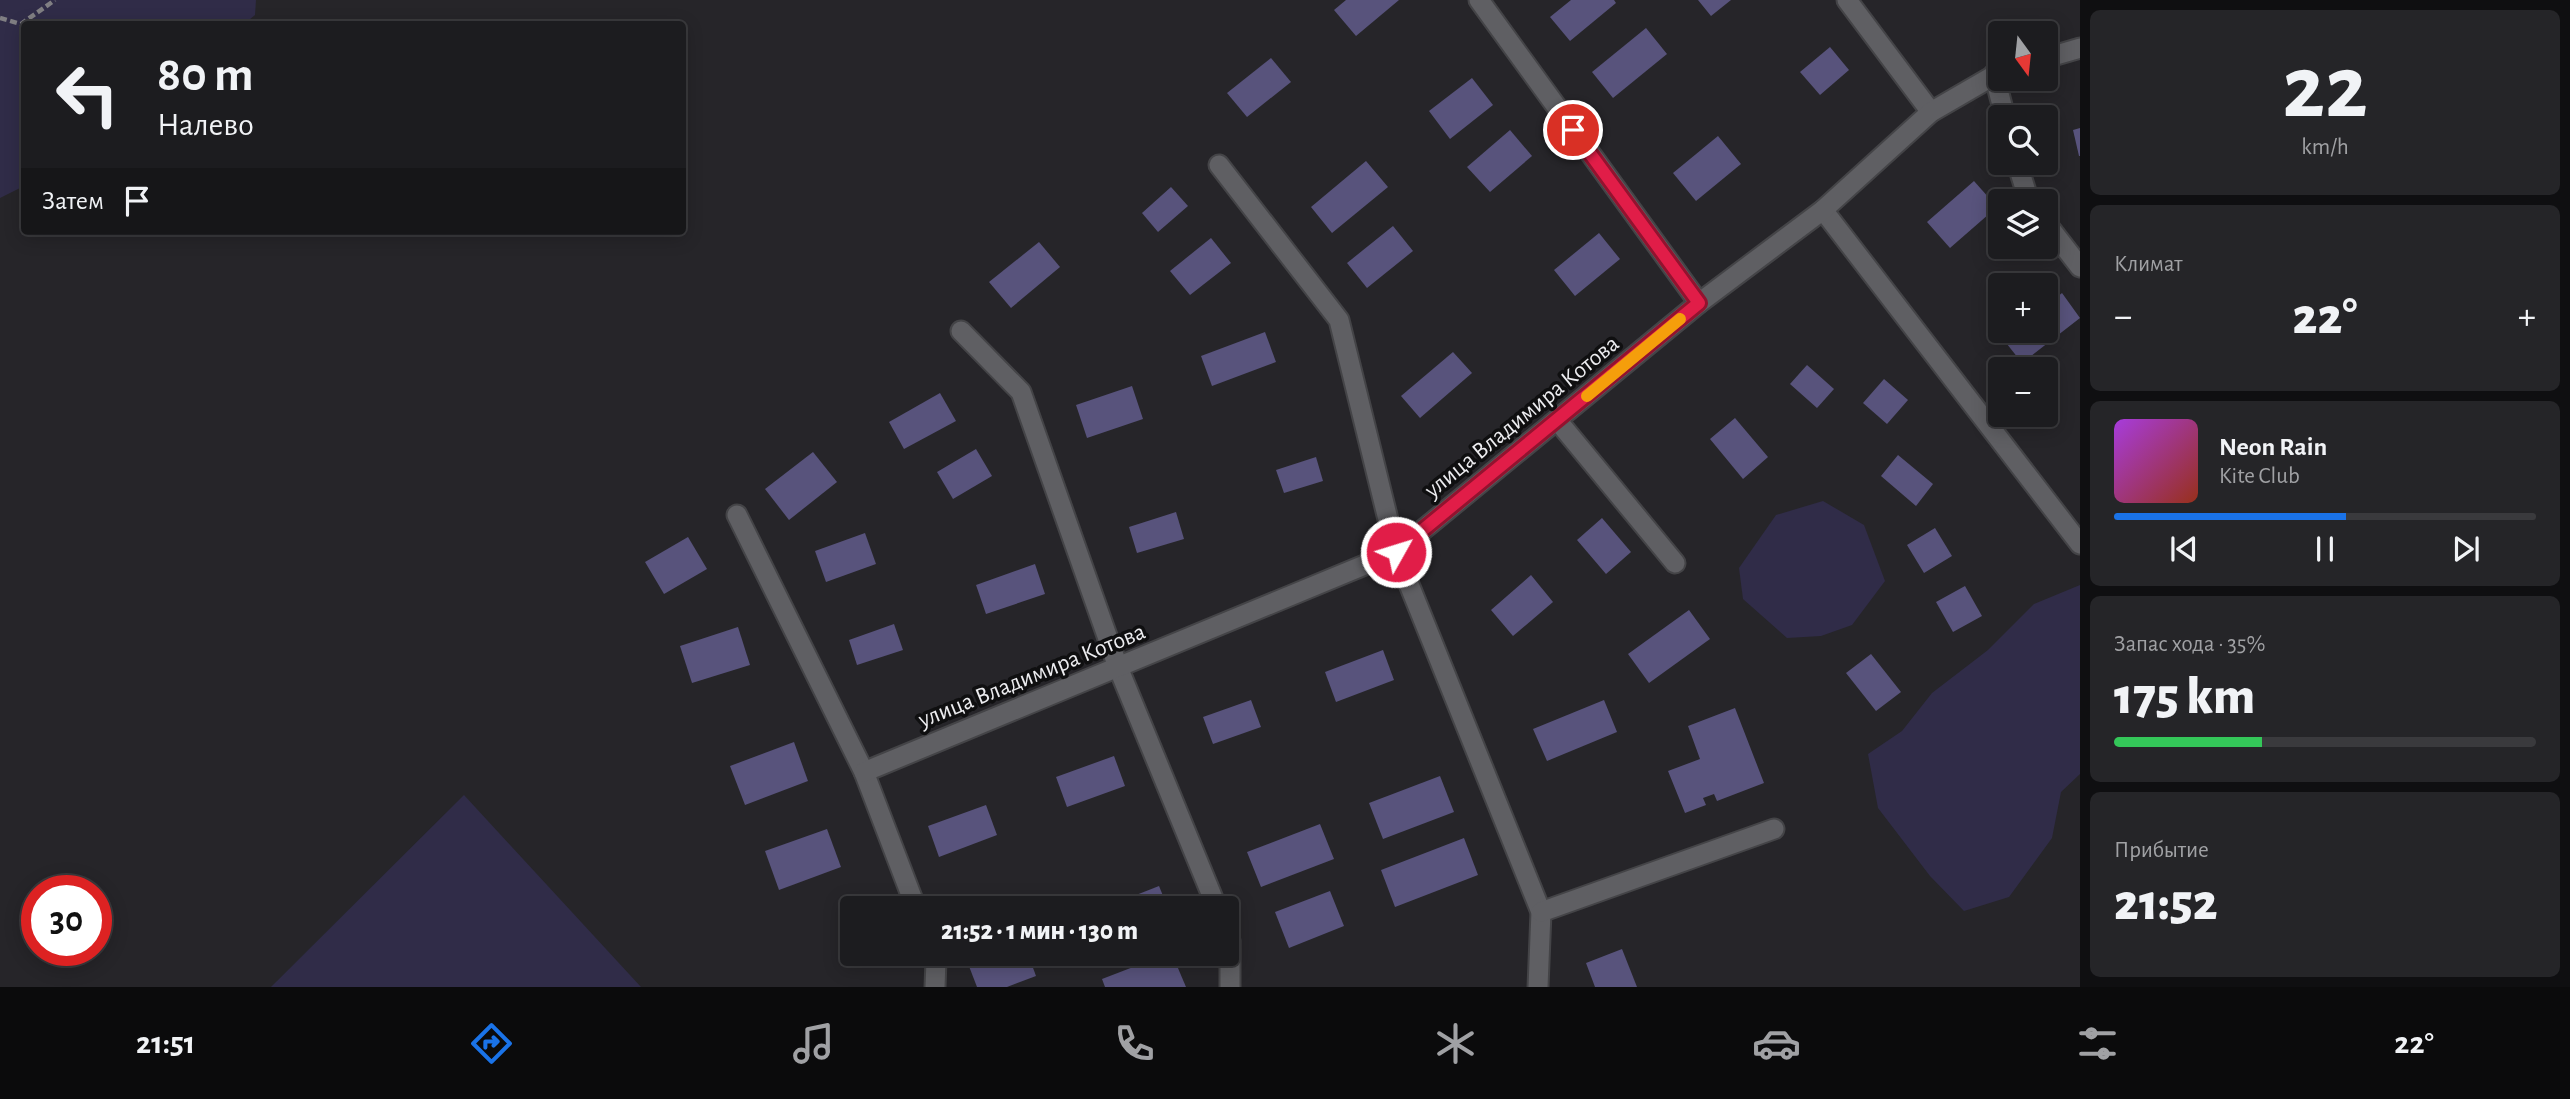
<!DOCTYPE html>
<html lang="ru">
<meta charset="utf-8">
<style>
:root{--surface:#1c1c1f;--page:#252528;--text:#f1f3f6;--muted:#a0a1a4;--line:#3a3a3d;--accent:#1a73e8}
body{margin:0;font-family:"Alegreya Sans",sans-serif;background:var(--page);color:var(--text);height:100vh;display:flex;flex-direction:column;font-size:26px;white-space:nowrap}
*{box-sizing:border-box;margin:0}
p{font-size:23px;color:var(--muted)}
.icon{flex:none;width:38px;height:38px;fill:none;stroke:currentColor;stroke-width:2;stroke-linecap:round;stroke-linejoin:round}
.map{position:relative;flex:1;overflow:hidden}
.panel{display:flex;flex-direction:column;gap:10px;padding:10px;background:#0f0f11;width:490px}
.panel>*{flex:none}
.banner{position:absolute;left:21px;top:21px;width:665px;height:214px;border-radius:7px;box-shadow:0 4px 18px #0003,0 0 0 2px var(--line);background:#1c1c1f;color:var(--text);overflow:hidden}
.needle{width:46px;rotate:165deg}
.buttons{position:absolute;left:1988px;top:21px;display:grid;gap:14px}
.buttons a{display:grid;place-items:center;width:70px;height:70px;border-radius:7px;background:var(--surface);box-shadow:0 4px 18px #0003,0 0 0 2px var(--line);font-size:35px}
.speed{position:absolute;left:21px;top:875px;display:flex;gap:14px;font-size:35px;font-weight:700;text-align:center}
.speed>*{display:grid;place-content:center;width:91px;height:91px;border-radius:50%;background:var(--surface);box-shadow:0 4px 18px #0003,0 0 0 2px var(--line);line-height:1}
.speed .limit{border:10px solid #d22;background:#fff;color:#111}
.pin{position:absolute;display:grid;place-items:center;width:60px;height:60px;color:#fff;margin:-30px;border:4px solid #fff;border-radius:50%;box-shadow:0 2px 7px #0007}
.me{position:absolute;width:77px;margin:-38px;rotate:51deg;stroke-linejoin:round;filter:drop-shadow(0 0 5px #0008)}
.turn{display:flex;align-items:center;gap:24px;height:147px;padding:0 21px;font-size:32px}
.turn .icon{width:91px;height:91px;stroke-width:2.5}
.turn b{display:block;font-size:49px;line-height:60px}
.then{display:flex;align-items:center;height:66px;padding:0 21px;background:#0003;gap:14px;font-size:26px}
.big{font-size:52px;font-weight:800;line-height:1.1}
.panel .tile{flex:1;display:flex;flex-direction:column;justify-content:center;gap:10px;min-width:0;padding:0 24px;border-radius:10px;background:var(--page)}
.panel .dial{align-items:center;gap:0}
.dial b{font-size:91px;line-height:1}
.song{display:flex;align-items:center;gap:21px}
.cover{width:84px;height:84px;border-radius:10px;background:linear-gradient(135deg,hsl(280 70% 55%),hsl(10 70% 35%))}
.played{height:7px;border-radius:4px;background:linear-gradient(90deg,var(--accent) 55%,var(--line) 55%)}
.keys{display:flex;justify-content:space-around;direction:ltr}
.heat{display:flex;justify-content:space-between;align-items:center;font-size:38px;direction:ltr}
.charge{height:10px;border-radius:5px;background:linear-gradient(90deg,#34c759 35%,var(--line) 0)}
.trip{position:absolute;left:840px;top:896px;width:399px;height:70px;border-radius:7px;background:var(--surface);box-shadow:0 4px 18px #0003,0 0 0 2px var(--line);font-weight:800;line-height:70px;text-align:center}
.tab-bar{display:flex;height:112px;justify-content:space-around;align-items:center;background:#0b0b0c;color:var(--muted)}
.tab-bar .icon{width:49px;height:49px}
.tab-bar .selected{color:var(--accent)}
.tab-bar b{font-size:32px;color:var(--text)}
main{display:flex;flex:1;min-height:0}
.map>svg:first-child{display:block}
.green{fill:#302c48}
.building{fill:#58537c}
.lines{fill:none;stroke-linecap:round;stroke-linejoin:round}
.service-casing{stroke:#444447;stroke-width:23}
.minor-casing{stroke:#444447;stroke-width:23}
.path{stroke:#807f83;stroke-width:4.5;stroke-dasharray:7 3.5;stroke-linecap:butt}
.service{stroke:#5f5f63;stroke-width:19}
.minor{stroke:#5f5f63;stroke-width:19}
.route-casing{stroke:#92132f;stroke-width:18}
.route{stroke:#e11d48;stroke-width:12}
.slow{stroke:#f59e0b;stroke-width:12}
.labels{text-anchor:middle;dominant-baseline:central;stroke-width:7;stroke-linejoin:round;paint-order:stroke}
.street-label{font-size:24px;fill:#ededf0;stroke:#0f0f10}
</style>
<main>
<div class="map">
<svg width="2080" height="987" viewBox="0 0 2080 987">
<rect width="100%" height="100%" fill="#262529"/>
<g class="green">
<path d="M0,0H256L255,15L244,24H24V186L0,198Z"/>
<path d="M1823,501L1864,525L1885,581L1852,625L1821,636L1787,638L1743,599L1739,568L1776,515Z"/>
<path d="M2080,585V774L2061,792L2052,838L2009,897L1964,911L1930,876L1878,808L1868,754L1902,731L1932,693L1988,650L2034,604Z"/>
<path d="M464,795L641,987H271Z"/>
</g>
<g class="building">
<path d="M1346,0H1399L1356,36L1334,10Z"/>
<path d="M1571,0H1614L1616,3L1570,41L1550,17Z"/>
<path d="M1698,0H1731L1711,16Z"/>
<path d="M1646,28L1667,54L1613,98L1592,72Z"/>
<path d="M1830,47L1849,70L1820,95L1800,72Z"/>
<path d="M1271,58L1291,82L1247,117L1227,93Z"/>
<path d="M1472,78L1493,105L1450,139L1429,111Z"/>
<path d="M2080,128V156H2079L2073,130Z"/>
<path d="M1510,130L1532,156L1490,192L1467,167Z"/>
<path d="M1718,136L1741,164L1696,201L1673,173Z"/>
<path d="M1366,161L1388,187L1332,233L1311,207Z"/>
<path d="M1974,181L1997,207L1950,248L1927,222Z"/>
<path d="M1171,187L1188,206L1158,232L1142,213Z"/>
<path d="M1393,226L1413,251L1367,288L1347,263Z"/>
<path d="M1599,233L1620,259L1575,296L1554,270Z"/>
<path d="M1211,238L1231,263L1190,295L1170,271Z"/>
<path d="M1039,242L1060,267L1011,308L989,282Z"/>
<path d="M2062,293L2080,318L2022,363L2003,339L2014,331H2046V306Z"/>
<path d="M1265,332L1276,362L1212,386L1201,356Z"/>
<path d="M1453,352L1472,373L1420,418L1401,396Z"/>
<path d="M1807,365L1834,389L1817,408L1790,384Z"/>
<path d="M1884,379L1908,400L1887,424L1863,403Z"/>
<path d="M1132,386L1143,419L1087,438L1076,405Z"/>
<path d="M940,393L956,421L904,449L889,422Z"/>
<path d="M1735,418L1768,457L1743,479L1710,439Z"/>
<path d="M976,449L992,476L953,499L937,472Z"/>
<path d="M813,452L837,482L789,520L765,489Z"/>
<path d="M1898,455L1933,484L1916,506L1881,476Z"/>
<path d="M1316,457L1323,481L1284,493L1276,470Z"/>
<path d="M1176,512L1184,539L1137,553L1129,527Z"/>
<path d="M1602,518L1631,552L1606,574L1577,540Z"/>
<path d="M1935,528L1952,556L1924,573L1907,545Z"/>
<path d="M865,533L876,564L826,582L815,551Z"/>
<path d="M688,537L707,569L664,594L645,562Z"/>
<path d="M1035,564L1045,594L986,614L976,585Z"/>
<path d="M1531,575L1553,602L1513,636L1491,610Z"/>
<path d="M1965,586L1982,616L1953,632L1936,602Z"/>
<path d="M1689,610L1710,639L1649,683L1628,654Z"/>
<path d="M894,624L903,650L857,665L849,640Z"/>
<path d="M738,627L750,665L692,683L680,646Z"/>
<path d="M1383,650L1394,680L1336,702L1325,672Z"/>
<path d="M1871,654L1901,692L1876,711L1846,673Z"/>
<path d="M1251,700L1261,727L1213,744L1203,717Z"/>
<path d="M1604,700L1617,732L1547,761L1533,729Z"/>
<path d="M1735,708L1764,783L1717,801L1714,794L1703,798L1706,805L1685,813L1668,771L1700,759L1688,726Z"/>
<path d="M794,742L808,781L745,805L730,766Z"/>
<path d="M1114,756L1125,786L1067,807L1056,777Z"/>
<path d="M1440,776L1454,812L1383,839L1369,803Z"/>
<path d="M986,805L997,835L939,857L928,826Z"/>
<path d="M1320,824L1334,859L1261,887L1247,852Z"/>
<path d="M827,829L841,867L779,890L765,851Z"/>
<path d="M1464,838L1478,875L1395,907L1381,870Z"/>
<path d="M1159,886L1168,908H1103Z"/>
<path d="M1330,891L1344,926L1289,948L1275,912Z"/>
<path d="M1622,949L1637,987H1595L1586,963Z"/>
<path d="M986,954H1028L1036,976L1007,987H977L967,961Z"/>
<path d="M1167,954H1172L1186,987H1105L1102,979Z"/>
</g>
<g class="lines">
<defs>
<g id="service">
<path d="M1479,0L1699,303"/>
<path d="M1847,0L1931,112"/>
<path d="M1994,74L2005,117"/>
<path d="M2017,163L2029,201"/>
<path d="M1219,165L1339,320L1396,552L1541,912L1538,987"/>
<path d="M1823,210L2080,544"/>
<path d="M2046,223L2080,267"/>
<path d="M961,331L1021,392L1118,667L1217,908"/>
<path d="M1557,420L1675,563"/>
<path d="M737,515L864,772L916,908"/>
<path d="M1541,912L1774,829"/>
<path d="M1227,933L1230,941V987"/>
<path d="M933,954L936,960L935,987"/>
</g>
<g id="minor">
<path d="M2046,58L2080,48"/>
<path d="M864,772L1396,552L1699,303L1823,210L1931,112L2000,72"/>
</g>
</defs>
<use href="#service" class="service-casing"/>
<use href="#minor" class="minor-casing"/>
<path class="path" d="M0,18L21,24L55,0"/>
<use href="#service" class="service"/>
<use href="#minor" class="minor"/>
</g>
<g class="lines">
<defs>
<path id="route" d="M1396,552L1699,303L1573,130"/>
</defs>
<use href="#route" class="route-casing"/>
<use href="#route" class="route"/>
<path class="slow" d="M1587,396L1680,319"/>
</g>
<g class="labels">
<g class="street-label">
<text transform="translate(1522 417) rotate(-39)">улица Владимира Котова</text>
<text transform="translate(1032 676) rotate(-22)">улица Владимира Котова</text>
</g>
</g>
</svg>
<div class="buttons">
<a><svg class="needle" viewBox="-14 -14 28 28"><path d="M0-13l5 13h-10z" fill="#e53935"/><path d="M0 13l5-13h-10z" fill="#a0a1a4"/></svg></a>
<a><svg class="icon" aria-label="search" viewBox="0 0 24 24"><circle cx="10" cy="10" r="6"/><path d="M15 15l6 6"/></svg></a>
<a><svg class="icon" aria-label="layers" viewBox="0 0 24 24"><path d="M12 4l9 5-9 5-9-5zM3 14l9 5 9-5"/></svg></a>
<a>+</a>
<a>−</a>
</div>
<div class="speed"><div class="limit">30</div></div>
<div class="pin" style="left:1573px;top:130px;background:#d93025"><svg class="icon" aria-label="arrive" viewBox="0 0 24 24"><path d="M6 21V4h12l-3 4 3 4H6"/></svg></div>
<svg class="me" style="left:1396px;top:552px" viewBox="-20 -20 40 40"><circle r="17" fill="#e11d48" stroke="#fff" stroke-width="3"/><path d="M0-11L8 9 0 5-8 9z" fill="#fff"/></svg>
<div class="trip">21:52 · 1 мин · 130 m</div>
<div class="banner">
<div class="turn"><svg class="icon" aria-label="left" viewBox="0 0 24 24"><path d="M17 20v-9H6M10 6l-5 5 5 5"/></svg><div><b>80 m</b>Налево</div></div>
<div class="then">Затем<svg class="icon" aria-label="arrive" viewBox="0 0 24 24"><path d="M6 21V4h12l-3 4 3 4H6"/></svg></div>
</div>
</div>
<section class="panel">
<div class="tile dial"><b>22</b><p>km/h</p></div>
<div class="tile"><p>Климат</p>
<div class="heat"><a>−</a><b class="big">22°</b><a>+</a></div>
</div>
<div class="tile">
<div class="song"><i class="cover"></i><div><b>Neon Rain</b><p>Kite Club</p></div></div>
<div class="played"></div>
<div class="keys"><svg class="icon" aria-label="previous" viewBox="0 0 24 24"><path d="M18 5L8 12l10 7zM5 5v14"/></svg><svg class="icon" aria-label="pause" viewBox="0 0 24 24"><path d="M8 5v14M16 5v14"/></svg><svg class="icon" aria-label="next" viewBox="0 0 24 24"><path d="M6 5l10 7-10 7zM19 5v14"/></svg></div>
</div>
<div class="tile"><p>Запас хода · 35%</p><b class="big">175 km</b><div class="charge"></div></div>
<div class="tile"><p>Прибытие</p><b class="big">21:52</b></div>
</section>
</main>
<nav class="tab-bar">
<b>21:51</b>
<svg class="icon selected" aria-label="directions" viewBox="0 0 24 24"><path d="M12 3l9 9-9 9-9-9zM9 14v-3h6M13 9l2 2-2 2"/></svg>
<svg class="icon" aria-label="music" viewBox="0 0 24 24"><path d="M9 18V5l10-2v13"/><circle cx="6" cy="18" r="3"/><circle cx="16" cy="16" r="3"/></svg>
<svg class="icon" aria-label="phone" viewBox="0 0 24 24"><path d="M5 4h4l2 5-3 2q2 4 5 5l2-3 5 2v4C11 20 4 13 5 4z"/></svg>
<svg class="icon" aria-label="climate" viewBox="0 0 24 24"><path d="M12 3v18M4 7l16 10M4 17L20 7"/></svg>
<svg class="icon" aria-label="car" viewBox="0 0 24 24"><path d="M5 17H2v-5l4-1 3-4h7l3 4 3 1v5h-3M9 17h6M6 11h13"/><circle cx="7" cy="17" r="2"/><circle cx="17" cy="17" r="2"/></svg>
<svg class="icon" aria-label="filters" viewBox="0 0 24 24"><path d="M4 7h16M4 17h16"/><circle cx="9" cy="7" r="2"/><circle cx="15" cy="17" r="2"/></svg>
<b>22°</b>
</nav>
